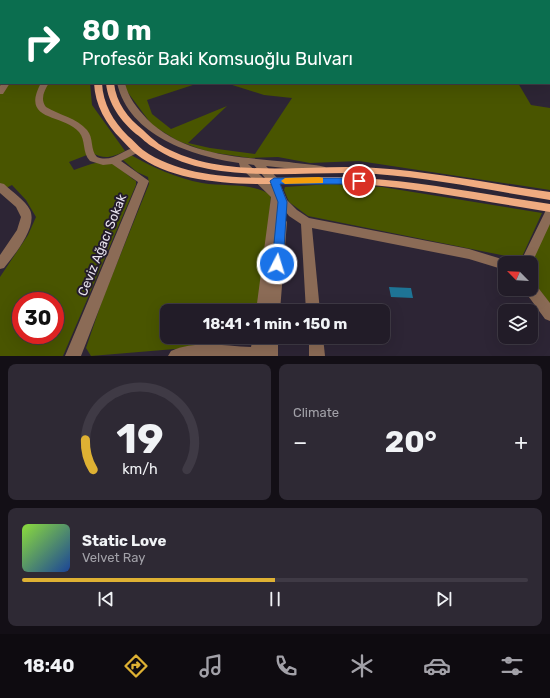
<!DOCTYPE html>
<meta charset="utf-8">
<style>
:root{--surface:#221c28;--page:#2e2934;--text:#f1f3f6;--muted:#a2a1a8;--line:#3f3a45;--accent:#deb133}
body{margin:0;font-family:Rubik,sans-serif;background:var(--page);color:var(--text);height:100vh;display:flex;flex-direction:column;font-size:15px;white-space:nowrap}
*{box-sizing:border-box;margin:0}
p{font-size:13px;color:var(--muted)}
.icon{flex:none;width:22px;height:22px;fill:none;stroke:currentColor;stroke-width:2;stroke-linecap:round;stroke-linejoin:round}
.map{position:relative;height:356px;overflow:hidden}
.drawer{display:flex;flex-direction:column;gap:8px;padding:8px;background:#130f16;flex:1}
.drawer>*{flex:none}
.top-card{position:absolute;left:0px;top:0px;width:550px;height:84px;box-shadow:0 4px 16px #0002,0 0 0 1px var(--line);background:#0b6e4f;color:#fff;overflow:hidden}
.needle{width:26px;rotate:294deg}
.controls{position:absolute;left:498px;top:256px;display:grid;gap:8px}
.controls a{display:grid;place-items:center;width:40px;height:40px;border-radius:8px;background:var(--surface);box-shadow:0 4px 16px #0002,0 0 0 1px var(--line);font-size:20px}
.speed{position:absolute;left:12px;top:292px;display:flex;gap:8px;font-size:20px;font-weight:700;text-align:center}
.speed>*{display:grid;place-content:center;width:52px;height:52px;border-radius:50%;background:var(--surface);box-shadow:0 4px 16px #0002,0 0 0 1px var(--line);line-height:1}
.speed .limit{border:6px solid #d22;background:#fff;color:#111}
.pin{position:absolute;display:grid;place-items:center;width:34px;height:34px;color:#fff;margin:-17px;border:2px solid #fff;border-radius:50%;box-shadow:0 1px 4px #0007}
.me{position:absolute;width:44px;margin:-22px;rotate:5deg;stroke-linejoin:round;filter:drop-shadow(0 0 3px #0008)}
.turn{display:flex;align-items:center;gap:14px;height:84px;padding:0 16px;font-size:18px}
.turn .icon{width:52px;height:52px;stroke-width:2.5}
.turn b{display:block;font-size:28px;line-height:34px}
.big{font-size:30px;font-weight:700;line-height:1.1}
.drawer .card{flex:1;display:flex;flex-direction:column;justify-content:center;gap:6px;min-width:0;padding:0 14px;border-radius:8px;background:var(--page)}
.drawer .dial{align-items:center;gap:0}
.dial svg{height:104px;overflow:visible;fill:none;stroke:var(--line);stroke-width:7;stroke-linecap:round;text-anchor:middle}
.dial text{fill:var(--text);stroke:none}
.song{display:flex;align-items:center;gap:12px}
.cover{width:48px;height:48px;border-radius:6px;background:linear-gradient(135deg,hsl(90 70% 55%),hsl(220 70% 35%))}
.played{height:4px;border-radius:2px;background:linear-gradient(90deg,var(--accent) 50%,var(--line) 50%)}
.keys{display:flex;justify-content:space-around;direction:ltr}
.heat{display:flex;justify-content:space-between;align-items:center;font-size:22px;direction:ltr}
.drawer .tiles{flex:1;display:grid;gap:8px;grid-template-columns:1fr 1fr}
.card:last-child{grid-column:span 2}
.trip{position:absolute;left:160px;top:304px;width:230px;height:40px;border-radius:8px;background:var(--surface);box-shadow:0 4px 16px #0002,0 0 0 1px var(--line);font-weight:700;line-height:40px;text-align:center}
.tab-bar{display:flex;height:64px;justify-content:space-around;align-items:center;background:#0e0b10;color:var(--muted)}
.tab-bar .icon{width:28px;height:28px}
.tab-bar .active{color:var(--accent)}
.tab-bar b{font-size:18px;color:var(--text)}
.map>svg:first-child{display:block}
.green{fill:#495500;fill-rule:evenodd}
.water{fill:#1e7495}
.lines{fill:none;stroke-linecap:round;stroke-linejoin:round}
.minor{fill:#8b6b56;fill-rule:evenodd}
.major{fill:#efab80;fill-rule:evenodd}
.route{fill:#1a73e8;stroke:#114b97}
.slow{fill:#f59e0b}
.labels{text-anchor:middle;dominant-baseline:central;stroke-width:4;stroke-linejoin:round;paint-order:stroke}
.near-street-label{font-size:13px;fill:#e8e3ee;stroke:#231b2b}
</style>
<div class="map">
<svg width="550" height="356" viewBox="0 0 550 356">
<rect width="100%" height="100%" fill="#2d2535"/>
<g class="green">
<path d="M235,0H550V61L549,1Z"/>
<path d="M0,79L1,83H90L92,105L125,151C113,157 105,160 92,153L69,162L74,170C85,166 98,160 111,163C117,165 129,177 136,181V185L63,356H0V277L28,235L36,217L26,200L12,185L0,191ZM21,301H55V335H21Z"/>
<path d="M126,83H199L147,100L152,114L171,129L227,106L188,143L210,148L255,154L292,98L264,95L226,83H518L531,105L550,108V190L359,161L310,163L278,157L250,158L209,152L178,141L152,125L126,90Z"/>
<path d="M131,155C154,168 176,178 202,183C225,187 251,182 271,195L261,311H167V337H256L254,340L247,343L91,356L86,348L103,298L149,184L148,177L137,172L123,160Z"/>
<path d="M330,184L382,187L542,213L521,259L308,216L289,202L284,190L285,187Z"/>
<path d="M550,222V304L531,279V263Z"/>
</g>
<path class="water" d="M389,287L411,288L413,298L391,297Z"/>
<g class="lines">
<g class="minor">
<rect x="37" y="0" width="5" height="1"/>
<rect x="121" y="0" width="6" height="1"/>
<rect x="0" y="34" width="1" height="4"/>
<path d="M2,83H10L3,94H0V86Z"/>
<path d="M41,83H49C44,91 40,99 46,107C59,115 77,118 87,130C94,138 90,150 97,157C114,164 126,145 139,148L141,150L139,152L121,161L149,181L81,356H65L138,182L112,164L103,165L90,161C82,153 86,140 79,132C62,113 20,122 41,83Z"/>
<path d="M117,83H125C128,97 137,108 147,119C184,156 240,157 289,162C301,164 314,164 325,167L327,169L325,171L322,172L266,166L278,179L287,200L297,210L309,218L469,249L505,260L510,263H505V270L469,259L312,228L320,311H306L301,224L289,216L282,207L280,218L285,219L287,222L280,311H256L271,197L240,167L239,163C192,156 129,136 117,83ZM248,164L254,165L271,185Z"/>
<path d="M0,183L4,184C12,192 25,200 30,210C38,227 14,255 4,268L0,269V255L17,230L21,217L16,207L0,193Z"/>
<path d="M550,208V224L531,265V263H520L545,212L546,209Z"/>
<path d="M531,283L536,285L550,303V321L545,319L526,293L524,289H531Z"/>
<path d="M253,337H278V356H168L171,351C195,340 225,346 251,347Z"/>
<path d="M309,337H323L325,356H309Z"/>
</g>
<g class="major">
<rect x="0" y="4" width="1" height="4"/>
<path d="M94,83H102C103,104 113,121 128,136C133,140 138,146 143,150C201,191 295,173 362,178C425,182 487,195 550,204V212C487,202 424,189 361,184C295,180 191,197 136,154C131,150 126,144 121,139C106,124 95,105 94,83Z"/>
<path d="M106,83H114C116,103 128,118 143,130C148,135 154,140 159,144C221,182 308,163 376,168C435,172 492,184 550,192V200C492,191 434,178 376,174C307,169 213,188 153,147C147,144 142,138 136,134C121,121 108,104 106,83Z"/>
</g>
</g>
<path class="route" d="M274,178H359L363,181L359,184H280L287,202L283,264L281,268L277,269L273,268L272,264L278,202L270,181Z"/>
<path class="slow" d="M319,177L323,178V183L285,184L281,181L285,178Z"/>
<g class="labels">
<g class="near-street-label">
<text transform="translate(102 245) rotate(-68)">Ceviz Ağacı Sokak</text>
</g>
</g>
</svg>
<div class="controls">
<a><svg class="needle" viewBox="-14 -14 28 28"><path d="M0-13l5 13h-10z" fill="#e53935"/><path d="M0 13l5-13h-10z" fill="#a2a1a8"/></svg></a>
<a><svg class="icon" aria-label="layers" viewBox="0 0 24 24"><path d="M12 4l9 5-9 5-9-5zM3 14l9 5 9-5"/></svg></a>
</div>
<div class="speed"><div class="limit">30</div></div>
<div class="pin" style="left:359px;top:181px;background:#d93025"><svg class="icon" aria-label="arrive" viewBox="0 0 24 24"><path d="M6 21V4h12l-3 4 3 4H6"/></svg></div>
<svg class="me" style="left:277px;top:264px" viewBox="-20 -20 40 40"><circle r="17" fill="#1a73e8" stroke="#fff" stroke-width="3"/><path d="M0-11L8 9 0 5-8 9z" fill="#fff"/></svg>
<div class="trip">18:41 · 1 min · 150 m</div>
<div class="top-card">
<div class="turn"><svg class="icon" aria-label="right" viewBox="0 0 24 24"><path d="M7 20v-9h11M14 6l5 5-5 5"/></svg><div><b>80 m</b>Profesör Baki Komsuoğlu Bulvarı</div></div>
</div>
</div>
<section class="drawer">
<div class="tiles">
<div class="card dial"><svg viewBox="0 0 100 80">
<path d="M14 69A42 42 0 1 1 86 69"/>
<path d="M14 69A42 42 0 0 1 8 46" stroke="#deb133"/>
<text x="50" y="56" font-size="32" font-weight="700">19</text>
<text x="50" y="72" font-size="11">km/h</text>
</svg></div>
<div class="card"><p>Climate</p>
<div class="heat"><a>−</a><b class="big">20°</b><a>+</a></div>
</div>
<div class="card">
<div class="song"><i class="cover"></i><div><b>Static Love</b><p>Velvet Ray</p></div></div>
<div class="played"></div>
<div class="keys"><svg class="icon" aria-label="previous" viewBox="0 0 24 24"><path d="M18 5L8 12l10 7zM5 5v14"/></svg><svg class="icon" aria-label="pause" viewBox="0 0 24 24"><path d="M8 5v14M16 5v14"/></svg><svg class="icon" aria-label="next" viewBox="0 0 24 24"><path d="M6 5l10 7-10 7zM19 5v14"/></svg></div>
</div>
</div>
</section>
<nav class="tab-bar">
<b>18:40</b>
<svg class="icon active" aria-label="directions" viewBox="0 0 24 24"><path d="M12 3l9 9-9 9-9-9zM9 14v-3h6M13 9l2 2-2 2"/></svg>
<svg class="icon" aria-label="music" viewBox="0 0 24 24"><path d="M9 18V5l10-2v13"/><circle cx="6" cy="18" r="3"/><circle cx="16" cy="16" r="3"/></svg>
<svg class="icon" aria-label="phone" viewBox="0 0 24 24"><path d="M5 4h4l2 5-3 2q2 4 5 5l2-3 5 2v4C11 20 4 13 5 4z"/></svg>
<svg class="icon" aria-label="climate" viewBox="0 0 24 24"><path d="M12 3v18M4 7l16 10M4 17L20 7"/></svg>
<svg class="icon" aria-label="car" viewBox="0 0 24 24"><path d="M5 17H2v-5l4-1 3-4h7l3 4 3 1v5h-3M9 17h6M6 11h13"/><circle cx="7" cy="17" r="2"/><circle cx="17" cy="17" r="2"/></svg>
<svg class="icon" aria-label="filters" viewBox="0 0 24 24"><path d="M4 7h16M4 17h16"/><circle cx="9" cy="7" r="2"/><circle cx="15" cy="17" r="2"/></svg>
</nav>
